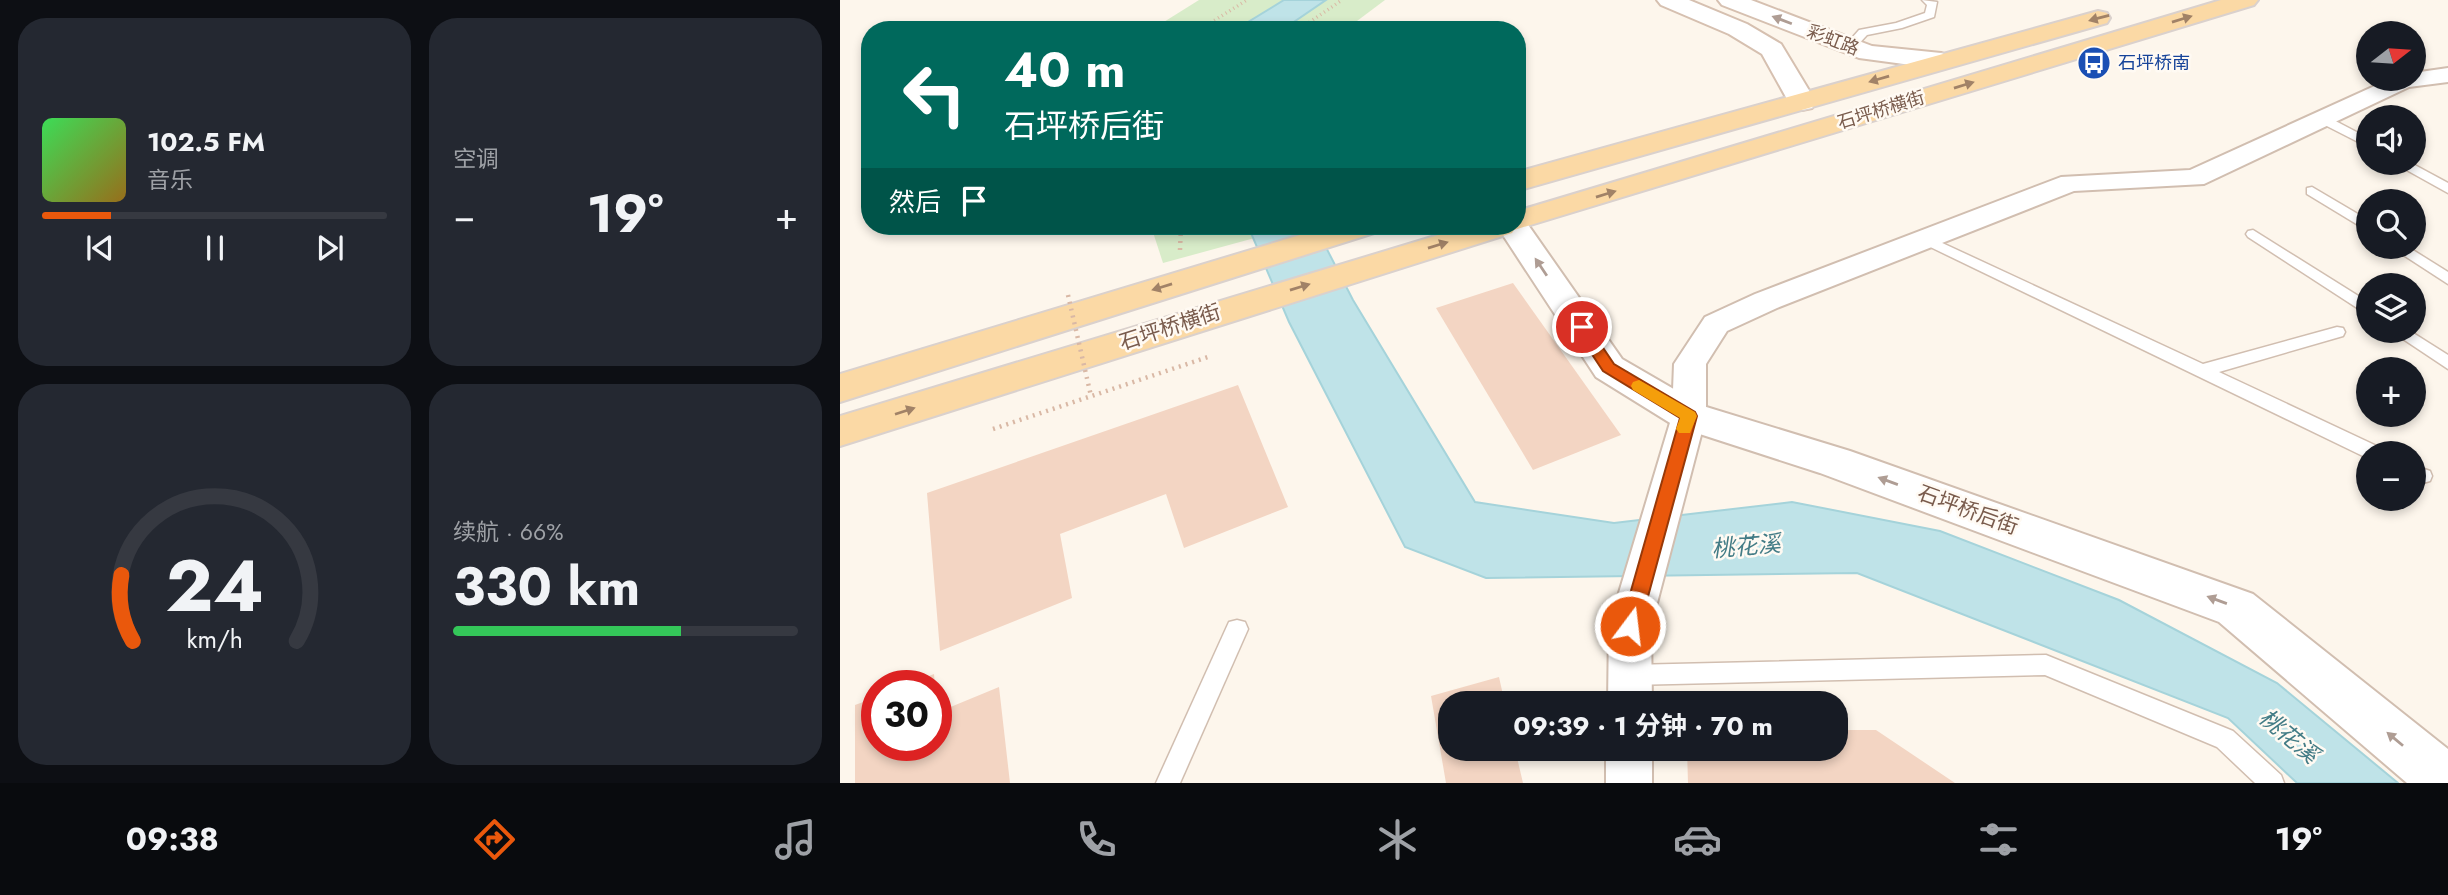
<!DOCTYPE html>
<html lang="zh">
<meta charset="utf-8">
<style>
:root{--surface:#171b24;--page:#242831;--text:#f1f3f6;--muted:#9ea1a6;--line:#363941;--accent:#ea580c}
body{margin:0;font-family:Jost,"Noto Sans SC",sans-serif;background:var(--page);color:var(--text);height:100vh;display:flex;flex-direction:column;font-size:26px;white-space:nowrap}
*{box-sizing:border-box;margin:0}
p{font-size:23px;color:var(--muted)}
.icon{flex:none;width:38px;height:38px;fill:none;stroke:currentColor;stroke-width:2;stroke-linecap:round;stroke-linejoin:round}
.map{position:relative;flex:1;overflow:hidden}
.drawer{display:flex;flex-direction:column;gap:18px;padding:18px;background:#0d0f14;width:840px}
.drawer>*{flex:none}
.guide{position:absolute;left:21px;top:21px;width:665px;height:214px;border-radius:28px;box-shadow:0 4px 10px #0003;background:#00695c;color:#fff;overflow:hidden}
.needle{width:46px;rotate:73deg}
.buttons{position:absolute;left:1516px;top:21px;display:grid;gap:14px}
.buttons a{display:grid;place-items:center;width:70px;height:70px;border-radius:50%;background:var(--surface);box-shadow:0 4px 10px #0003;font-size:35px}
.speed{position:absolute;left:21px;top:670px;display:flex;gap:14px;font-size:35px;font-weight:700;text-align:center}
.speed>*{display:grid;place-content:center;width:91px;height:91px;border-radius:50%;background:var(--surface);box-shadow:0 4px 10px #0003;line-height:1}
.speed .limit{border:10px solid #d22;background:#fff;color:#111}
.pin{position:absolute;display:grid;place-items:center;width:60px;height:60px;color:#fff;margin:-30px;border:4px solid #fff;border-radius:50%;box-shadow:0 2px 7px #0007}
.me{position:absolute;width:77px;margin:-38px;rotate:15deg;stroke-linejoin:round;filter:drop-shadow(0 0 5px #0008)}
.turn{display:flex;align-items:center;gap:24px;height:147px;padding:0 28px;font-size:32px}
.turn .icon{width:91px;height:91px;stroke-width:2.5}
.turn b{display:block;font-size:49px;line-height:60px}
.then{display:flex;align-items:center;height:66px;padding:0 28px;background:#0003;gap:14px;font-size:26px}
.big{font-size:52px;font-weight:700;line-height:1.1}
.drawer .tile{flex:1;display:flex;flex-direction:column;justify-content:center;gap:10px;min-width:0;padding:0 24px;border-radius:28px;background:var(--page)}
.drawer .dial{align-items:center;gap:0}
.dial svg{height:182px;overflow:visible;fill:none;stroke:var(--line);stroke-width:7;stroke-linecap:round;text-anchor:middle}
.dial text{fill:var(--text);stroke:none}
.song{display:flex;align-items:center;gap:21px}
.cover{width:84px;height:84px;border-radius:10px;background:linear-gradient(135deg,hsl(130 70% 55%),hsl(40 70% 35%))}
.played{height:7px;border-radius:4px;background:linear-gradient(90deg,var(--accent) 20%,var(--line) 20%)}
.keys{display:flex;justify-content:space-around;direction:ltr}
.heat{display:flex;justify-content:space-between;align-items:center;font-size:38px;direction:ltr}
.charge{height:10px;border-radius:5px;background:linear-gradient(90deg,#34c759 66%,var(--line) 0)}
.drawer .tiles{flex:1;display:grid;gap:18px;grid-template-columns:repeat(2,1fr)}
.trip{position:absolute;left:598px;top:691px;width:410px;height:70px;border-radius:28px;background:var(--surface);box-shadow:0 4px 10px #0003;font-weight:700;line-height:70px;text-align:center}
.dock{display:flex;height:112px;justify-content:space-around;align-items:center;background:#090b0e;color:var(--muted)}
.dock .icon{width:49px;height:49px}
.dock .on{color:var(--accent)}
.dock b{font-size:32px;color:var(--text)}
main{display:flex;flex:1;min-height:0}
.map>svg:first-child{display:block}
.green{fill:#d8ecc9}
.water{fill:#bfe3e8;stroke:#a5d3da;stroke-width:2}
.building{fill:#f3d5c3}
.lines{fill:none;stroke-linecap:round;stroke-linejoin:round}
.service-casing{stroke:#d1beb0;stroke-width:3}
.minor-casing{stroke:#d1beb0;stroke-width:4}
.tertiary-casing{stroke:#d1beb0;stroke-width:4}
.secondary-casing{stroke:#d6c0b0;stroke-width:4}
.primary-casing{stroke:#dad1cd;stroke-width:4}
.path-far1{stroke:#d9b8a5;stroke-width:3.5;stroke-dasharray:1 3.5;stroke-linecap:butt}
.path{stroke:#d9b8a5;stroke-width:4.5;stroke-dasharray:2 5;stroke-linecap:butt}
.service{fill:#fff;fill-rule:evenodd}
.minor{fill:#fff;fill-rule:evenodd}
.tertiary{fill:#fff;fill-rule:evenodd}
.secondary{fill:#fff;fill-rule:evenodd}
.primary{fill:#fbd9a5;fill-rule:evenodd}
.path-bridge{stroke:#d9b8a5;stroke-width:4.5;stroke-dasharray:2 5;stroke-linecap:butt}
.oneway{fill:#a18267}
.oneway2{fill:#af9d94}
.route{fill:#ea580c;stroke:#983908;stroke-width:2}
.slow{fill:#f59e0b}
.labels{text-anchor:middle;dominant-baseline:central;stroke-width:5;stroke-linejoin:round;paint-order:stroke}
.far-street-label{font-size:18px;fill:#7a5c4d;stroke:#fffaf3}
.far-transit-label{font-size:18px;fill:#164399;stroke:#fffaf3;text-anchor:start}
.street-label{font-size:21px;fill:#7a5c4d;stroke:#fffaf3}
.water-label{font-size:23px;font-style:italic;fill:#437c86;stroke:#fffaf3}
</style>
<main>
<section class="drawer">
<div class="tiles">
<div class="tile">
<div class="song"><i class="cover"></i><div><b>102.5 FM</b><p>音乐</p></div></div>
<div class="played"></div>
<div class="keys"><svg class="icon" aria-label="previous" viewBox="0 0 24 24"><path d="M18 5L8 12l10 7zM5 5v14"/></svg><svg class="icon" aria-label="pause" viewBox="0 0 24 24"><path d="M8 5v14M16 5v14"/></svg><svg class="icon" aria-label="next" viewBox="0 0 24 24"><path d="M6 5l10 7-10 7zM19 5v14"/></svg></div>
</div>
<div class="tile"><p>空调</p>
<div class="heat"><a>−</a><b class="big">19°</b><a>+</a></div>
</div>
<div class="tile dial"><svg viewBox="0 0 100 80">
<path d="M14 69A42 42 0 1 1 86 69"/>
<path d="M14 69A42 42 0 0 1 9 40" stroke="#ea580c"/>
<text x="50" y="56" font-size="32" font-weight="700">24</text>
<text x="50" y="72" font-size="11">km/h</text>
</svg></div>
<div class="tile"><p>续航 · 66%</p><b class="big">330 km</b><div class="charge"></div></div>
</div>
</section>
<div class="map">
<svg width="1608" height="783" viewBox="0 0 1608 783">
<rect width="100%" height="100%" fill="#fdf6ec"/>
<g class="green">
<path d="M359,0H545L505,30H311Z"/>
<path d="M311,226H459L323,263Z"/>
</g>
<g class="water">
<path d="M444,0H486L442,30H395Z"/>
<path d="M408,226H475L513,300L635,502L774,523L952,502L1100,531L1279,600L1437,683L1558,783H1457L1388,718L1017,573L646,578L565,547L449,322Z"/>
</g>
<g class="building">
<path d="M673,283L781,435L693,470L596,308Z"/>
<path d="M398,385L448,507L344,548L326,494L220,534L232,598L100,651L87,493Z"/>
<path d="M94,674L95,686H64Z"/>
<path d="M659,677L665,704H611V749H675L683,783H606L591,696Z"/>
<path d="M159,687L170,783H15V705L37,697V746H96V713Z"/>
<path d="M996,730H1036L1115,783H848L847,749H996Z"/>
</g>
<g class="lines">
<defs>
<g id="service">
<path d="M1082,0L1097,2L1094,17L1062,28L1027,35L1014,49L1004,47L1019,30L1056,23L1085,13L1087,5Z"/>
<path d="M1484,115L1528,138V147L1479,122L1478,119Z"/>
<path d="M1554,163H1571L1608,183V193Z"/>
<path d="M1472,187L1528,220V231L1467,194V188Z"/>
<path d="M1413,230L1528,302V315L1408,237L1406,234L1408,231Z"/>
<path d="M1085,235L1363,364L1497,327L1503,328L1505,332L1503,336L1379,372L1541,448L1543,453H1528L1527,458L1080,242L1078,239L1080,236Z"/>
<path d="M1551,247H1568L1608,272V284Z"/>
<path d="M1551,331H1570L1608,355V369Z"/>
<path d="M1573,465L1590,471L1592,476L1590,481L1583,483L1573,480Z"/>
<path d="M397,620L405,622L408,629L340,783H316L389,622Z"/>
<path d="M1206,655L1393,731L1441,775L1444,783H1415L1377,747L1205,675L790,685L782,682L779,675L782,668L790,665Z"/>
</g>
<g id="minor">
<path d="M1608,68V82L1569,87L1364,184L1234,191L937,308L887,331L866,364V416L811,626L812,704H768L769,626L832,416L834,364L865,317L915,294L1221,177L1350,170L1550,79H1573V73Z"/>
<rect x="766" y="749" width="46" height="34"/>
</g>
<path id="tertiary" d="M677,217L684,219L782,359L863,406L1010,451L1413,594L1608,749V783H1567L1379,622L980,473L835,426L756,377L657,226H677Z"/>
<g id="secondary">
<path d="M817,0H849L907,24L941,44L976,102L972,108L962,110L952,108L922,54L889,34L821,5Z"/>
<path d="M878,0H911L1032,46L1101,53L1110,56L1114,61L1110,66L1101,69L1019,58L882,5Z"/>
</g>
<g id="primary">
<path d="M1381,0H1418L1414,5L674,230L672,233L0,446V416L628,226H677V211Z"/>
<path d="M1258,11L1267,13L1270,18L1267,23L677,191V172Z"/>
<path d="M490,226H539L534,233L0,402V374Z"/>
</g>
</defs>
<use href="#service" class="service-casing"/>
<use href="#minor" class="minor-casing"/>
<use href="#tertiary" class="tertiary-casing"/>
<use href="#secondary" class="secondary-casing"/>
<use href="#primary" class="primary-casing"/>
<g class="path-far1">
<path d="M359,30L407,0"/>
<path d="M458,30L502,0"/>
</g>
<g class="path">
<path d="M341,229L353,226"/>
<path d="M340,250L341,226"/>
<path d="M153,429L368,357"/>
</g>
<use href="#service" class="service"/>
<use href="#minor" class="minor"/>
<use href="#tertiary" class="tertiary"/>
<use href="#secondary" class="secondary"/>
<use href="#primary" class="primary"/>
<path class="path-bridge" d="M228,295L251,396"/>
</g>
<defs><path id="oneway-solid" d="M-6-.8H1V-3.2L6.5 0L1 3.2V.8H-6Z" transform="scale(1.75)"/></defs>
<g class="oneway">
<use href="#oneway-solid" transform="translate(1259 18) rotate(165)"/>
<use href="#oneway-solid" transform="translate(1342 19) rotate(-17)"/>
<use href="#oneway-solid" transform="translate(1039 79) rotate(164)"/>
<use href="#oneway-solid" transform="translate(1124 85) rotate(-17)"/>
<use href="#oneway-solid" transform="translate(766 194) rotate(-17)"/>
<use href="#oneway-solid" transform="translate(598 245) rotate(-17)"/>
<use href="#oneway-solid" transform="translate(322 287) rotate(163)"/>
<use href="#oneway-solid" transform="translate(460 287) rotate(-17)"/>
<use href="#oneway-solid" transform="translate(65 411) rotate(-18)"/>
</g>
<g class="oneway2">
<use href="#oneway-solid" transform="translate(942 20) rotate(-159)"/>
<use href="#oneway-solid" transform="translate(701 267) rotate(-124)"/>
<use href="#oneway-solid" transform="translate(1048 481) rotate(-160)"/>
<use href="#oneway-solid" transform="translate(1377 600) rotate(-160)"/>
<use href="#oneway-solid" transform="translate(1555 739) rotate(-140)"/>
</g>
<path class="route" d="M742,322L747,324L774,364L855,412L857,416L800,626L797,632L790,634L784,632L781,626L840,418L763,371L734,327Z"/>
<path class="slow" d="M799,380L855,412L857,416L850,433H839L836,429L840,418L793,390L791,386L793,382Z"/>
<defs>
<symbol id="bus-disc" viewBox="-11 -11 22 22"><circle r="9.5" fill="#1a4fb4" stroke="#fffaf3"/><path d="M-5-6H5V4H4V6H2V4H-2V6H-4V4H-5ZM-3.5-4V0h7V-4ZM-3.5 1.2v1.5H-2V1.2ZM2 1.2v1.5H3.5V1.2Z" fill="#fff"/></symbol>
</defs>
<g fill-rule="evenodd">
<use href="#bus-disc" x="1235" y="44" width="38" height="38"/>
</g>
<g class="labels">
<g class="far-street-label">
<text transform="translate(993 40) rotate(21)">彩虹路</text>
<text transform="translate(1041 110) rotate(-17)">石坪桥横街</text>
</g>
<g class="far-transit-label">
<text x="1278" y="63">石坪桥南</text>
</g>
<g class="street-label">
<text transform="translate(330 327) rotate(-18)">石坪桥横街</text>
<text transform="translate(1128 510) rotate(20)">石坪桥后街</text>
</g>
<g class="water-label">
<text transform="translate(906 546) rotate(-5)">桃花溪</text>
<text transform="translate(1449 736) rotate(40)">桃花溪</text>
</g>
</g>
</svg>
<div class="buttons">
<a><svg class="needle" viewBox="-14 -14 28 28"><path d="M0-13l5 13h-10z" fill="#e53935"/><path d="M0 13l5-13h-10z" fill="#9ea1a6"/></svg></a>
<a><svg class="icon" aria-label="sound" viewBox="0 0 24 24"><path d="M4 9h4l5-4v14l-5-4H4zM17 9q2 3 0 6"/></svg></a>
<a><svg class="icon" aria-label="search" viewBox="0 0 24 24"><circle cx="10" cy="10" r="6"/><path d="M15 15l6 6"/></svg></a>
<a><svg class="icon" aria-label="layers" viewBox="0 0 24 24"><path d="M12 4l9 5-9 5-9-5zM3 14l9 5 9-5"/></svg></a>
<a>+</a>
<a>−</a>
</div>
<div class="speed"><div class="limit">30</div></div>
<div class="pin" style="left:742px;top:327px;background:#d93025"><svg class="icon" aria-label="arrive" viewBox="0 0 24 24"><path d="M6 21V4h12l-3 4 3 4H6"/></svg></div>
<svg class="me" style="left:790px;top:626px" viewBox="-20 -20 40 40"><circle r="17" fill="#ea580c" stroke="#fff" stroke-width="3"/><path d="M0-11L8 9 0 5-8 9z" fill="#fff"/></svg>
<div class="trip">09:39 · 1 分钟 · 70 m</div>
<div class="guide">
<div class="turn"><svg class="icon" aria-label="left" viewBox="0 0 24 24"><path d="M17 20v-9H6M10 6l-5 5 5 5"/></svg><div><b>40 m</b>石坪桥后街</div></div>
<div class="then">然后<svg class="icon" aria-label="arrive" viewBox="0 0 24 24"><path d="M6 21V4h12l-3 4 3 4H6"/></svg></div>
</div>
</div>
</main>
<nav class="dock">
<b>09:38</b>
<svg class="icon on" aria-label="directions" viewBox="0 0 24 24"><path d="M12 3l9 9-9 9-9-9zM9 14v-3h6M13 9l2 2-2 2"/></svg>
<svg class="icon" aria-label="music" viewBox="0 0 24 24"><path d="M9 18V5l10-2v13"/><circle cx="6" cy="18" r="3"/><circle cx="16" cy="16" r="3"/></svg>
<svg class="icon" aria-label="phone" viewBox="0 0 24 24"><path d="M5 4h4l2 5-3 2q2 4 5 5l2-3 5 2v4C11 20 4 13 5 4z"/></svg>
<svg class="icon" aria-label="climate" viewBox="0 0 24 24"><path d="M12 3v18M4 7l16 10M4 17L20 7"/></svg>
<svg class="icon" aria-label="car" viewBox="0 0 24 24"><path d="M5 17H2v-5l4-1 3-4h7l3 4 3 1v5h-3M9 17h6M6 11h13"/><circle cx="7" cy="17" r="2"/><circle cx="17" cy="17" r="2"/></svg>
<svg class="icon" aria-label="filters" viewBox="0 0 24 24"><path d="M4 7h16M4 17h16"/><circle cx="9" cy="7" r="2"/><circle cx="15" cy="17" r="2"/></svg>
<b>19°</b>
</nav>
